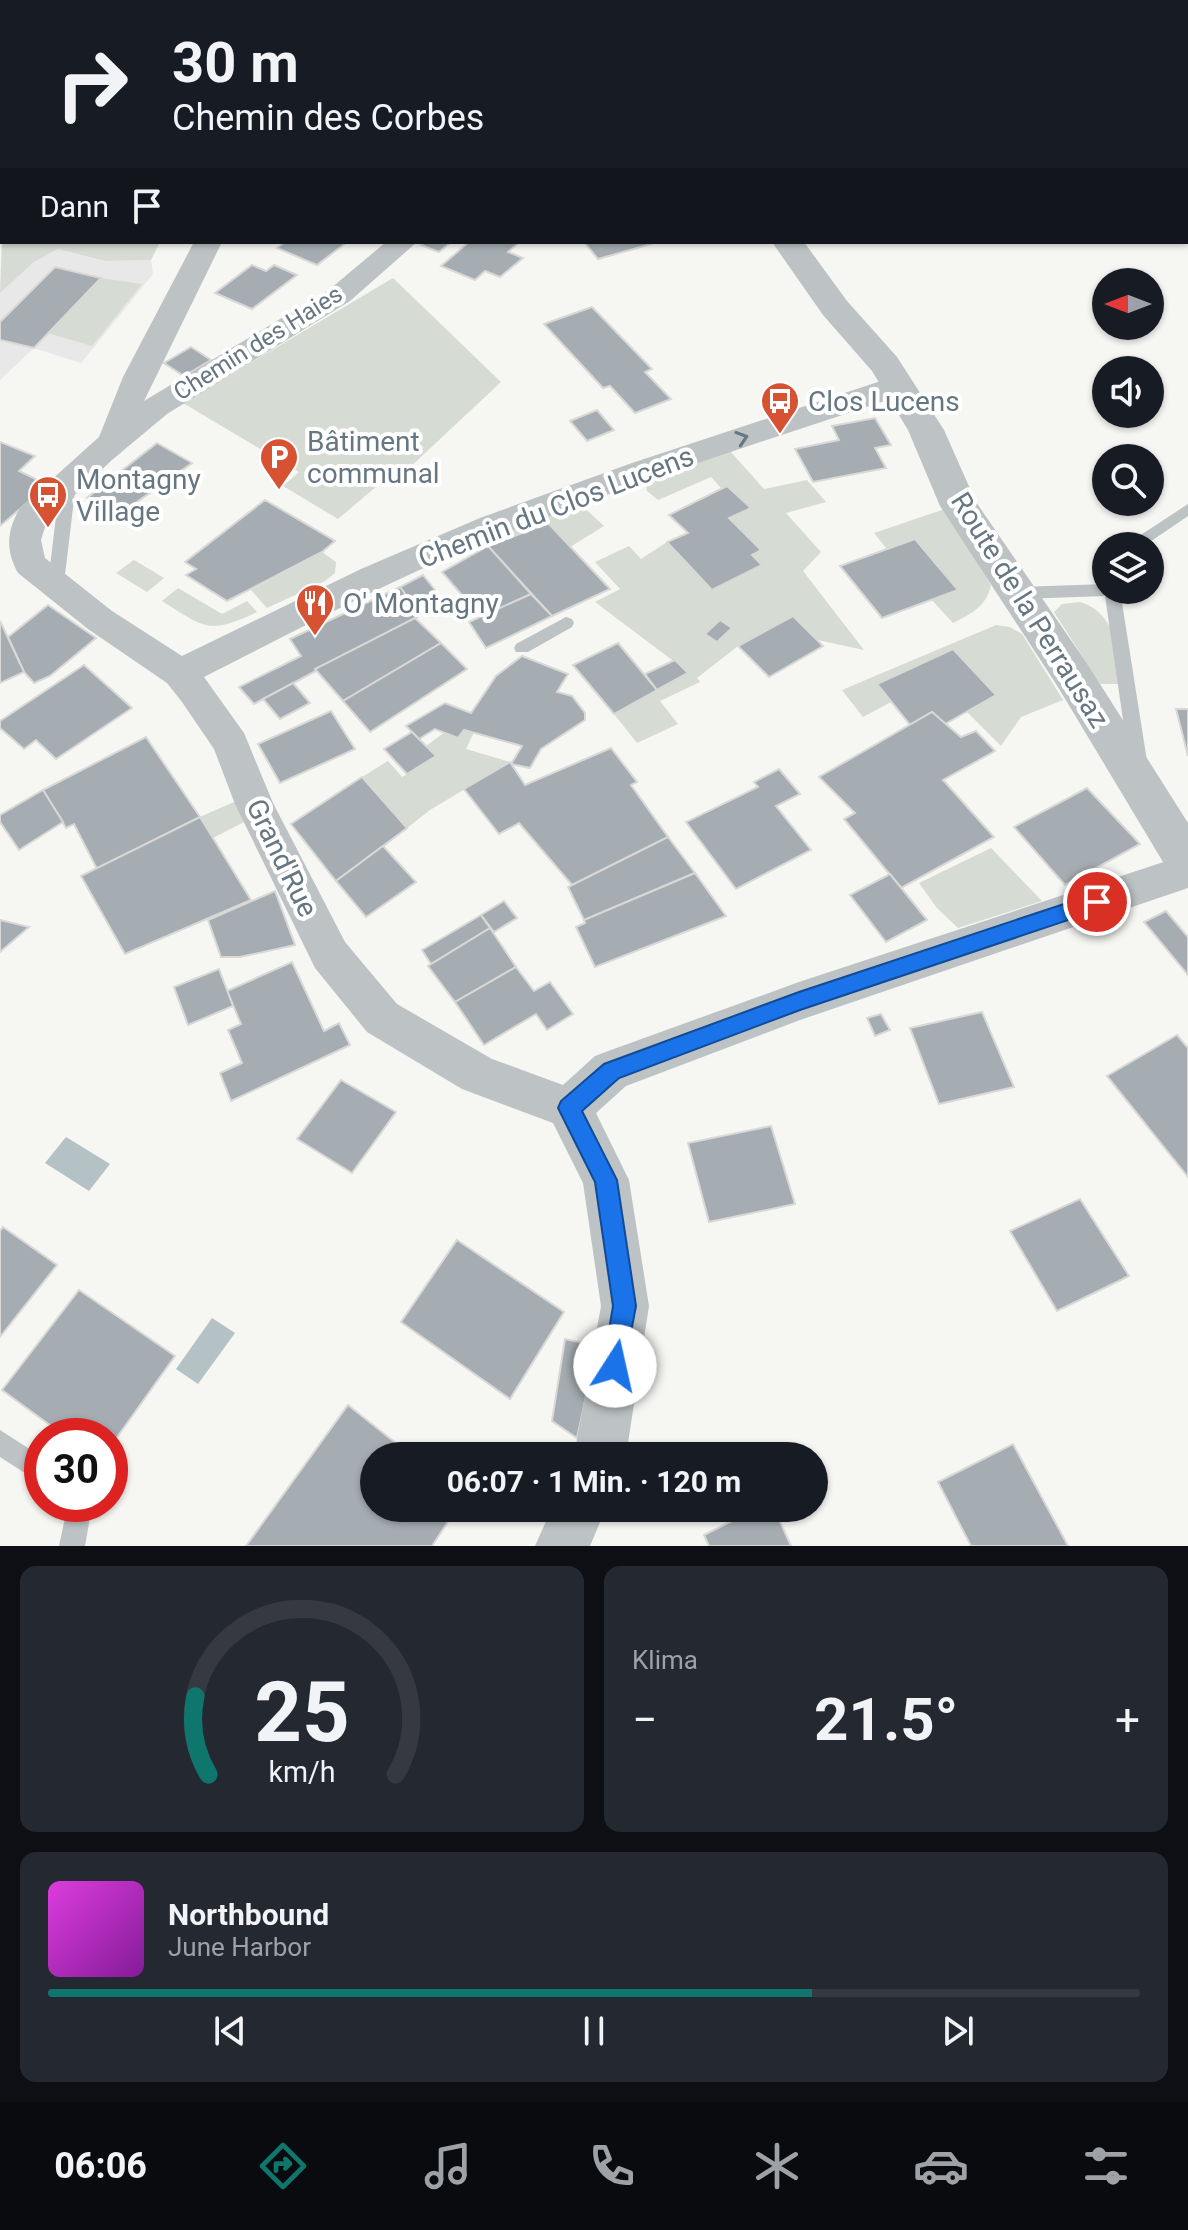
<!DOCTYPE html>
<html lang="de">
<meta charset="utf-8">
<style>
:root{--surface:#171b24;--page:#242831;--text:#f1f3f6;--muted:#9ea1a6;--line:#363941;--accent:#0f766e}
body{margin:0;font-family:Roboto,sans-serif;background:var(--page);color:var(--text);height:100vh;display:flex;flex-direction:column;font-size:30px;white-space:nowrap}
*{box-sizing:border-box;margin:0}
p{font-size:26px;color:var(--muted)}
.icon{flex:none;width:44px;height:44px;fill:none;stroke:currentColor;stroke-width:2;stroke-linecap:round;stroke-linejoin:round}
.map{position:relative;height:1546px;overflow:hidden}
.side{display:flex;flex-direction:column;gap:20px;padding:20px;background:#0d0f14;flex:1}
.side>*{flex:none}
.top-card{position:absolute;left:0px;top:0px;width:1188px;height:244px;box-shadow:0 2px 6px #0004;background:#171b24;color:var(--text);overflow:hidden}
.needle{width:52px;rotate:270deg}
.fabs{position:absolute;left:1092px;top:268px;display:grid;gap:16px}
.fabs a{display:grid;place-items:center;width:72px;height:72px;border-radius:50%;background:var(--surface);box-shadow:0 2px 6px #0004;font-size:40px}
.speed{position:absolute;left:24px;top:1418px;display:flex;gap:16px;font-size:40px;font-weight:700;text-align:center}
.speed>*{display:grid;place-content:center;width:104px;height:104px;border-radius:50%;background:var(--surface);box-shadow:0 2px 6px #0004;line-height:1}
.speed .limit{border:12px solid #d22;background:#fff;color:#111}
.pin{position:absolute;display:grid;place-items:center;width:68px;height:68px;color:#fff;margin:-34px;border:4px solid #fff;border-radius:50%;box-shadow:0 2px 8px #0007}
.me{position:absolute;width:88px;margin:-44px;rotate:10deg;stroke-linejoin:round;filter:drop-shadow(0 0 6px #0008)}
.turn{display:flex;align-items:center;gap:28px;height:168px;padding:0 40px;font-size:36px}
.turn .icon{width:104px;height:104px;stroke-width:2.5}
.turn b{display:block;font-size:56px;line-height:68px}
.then{display:flex;align-items:center;height:76px;padding:0 40px;background:#0003;gap:16px;font-size:30px}
.big{font-size:60px;font-weight:700;line-height:1.1}
.side .tile{flex:1;display:flex;flex-direction:column;justify-content:center;gap:12px;min-width:0;padding:0 28px;border-radius:16px;background:var(--page)}
.side .dial{align-items:center;gap:0}
.dial svg{height:208px;overflow:visible;fill:none;stroke:var(--line);stroke-width:7;stroke-linecap:round;text-anchor:middle}
.dial text{fill:var(--text);stroke:none}
.song{display:flex;align-items:center;gap:24px}
.cover{width:96px;height:96px;border-radius:12px;background:linear-gradient(135deg,hsl(300 70% 55%),hsl(290 70% 35%))}
.played{height:8px;border-radius:4px;background:linear-gradient(90deg,var(--accent) 70%,var(--line) 70%)}
.keys{display:flex;justify-content:space-around;direction:ltr}
.heat{display:flex;justify-content:space-between;align-items:center;font-size:44px;direction:ltr}
.side .tiles{flex:1;display:grid;gap:20px;grid-template-columns:1fr 1fr}
.tile:last-child{grid-column:span 2}
.trip{position:absolute;left:360px;top:1442px;width:468px;height:80px;border-radius:40px;background:var(--surface);box-shadow:0 2px 6px #0004;font-weight:700;line-height:80px;text-align:center}
.tab-bar{display:flex;height:128px;justify-content:space-around;align-items:center;background:#090b0e;color:var(--muted)}
.tab-bar .icon{width:56px;height:56px}
.tab-bar .selected{color:var(--accent)}
.tab-bar b{font-size:36px;color:var(--text)}
.map>svg:first-child{display:block}
.built{fill:#e7e8e7}
.green{fill:#d6dbd3}
.water{fill:#b5c2c5}
.building{fill:#a5adb2;stroke:#d8d8d6;stroke-width:2}
.lines{fill:none;stroke-linecap:round;stroke-linejoin:round}
.service{fill:#bdc2c5;fill-rule:evenodd}
.minor{fill:#bdc2c5;fill-rule:evenodd}
.tertiary{fill:#bdc2c5;fill-rule:evenodd}
.oneway{stroke:#677782}
.route{fill:#1a73e8;stroke:#114b97;stroke-width:2}
.labels{text-anchor:middle;dominant-baseline:central;stroke-width:8;stroke-linejoin:round;paint-order:stroke}
.far-street-label{font-size:24px;fill:#677782;stroke:#fff}
.poi-label{font-size:28px;fill:#677782;stroke:#fff;text-anchor:start}
.street-label{font-size:28px;fill:#677782;stroke:#fff}
</style>
<div class="map">
<svg width="1188" height="1546" viewBox="0 0 1188 1546">
<rect width="100%" height="100%" fill="#f6f6f3"/>
<path class="built" d="M58,249L105,261L151,260L153,274L81,363L34,348L0,380V293L34,262Z"/>
<g class="green">
<path d="M2,238V242H160L151,260L105,261L58,249L34,262L0,293Z"/>
<path d="M101,278L142,284L92,346L48,333Z"/>
<path d="M393,278L501,382L392,484L384,480L338,519L283,486L299,472L183,403Z"/>
<path d="M730,451L764,489L807,480L826,502L786,513L821,552L803,571L864,650L818,640L792,617L738,646L697,678L700,682L660,701L678,724L637,743L614,714L688,672L595,602L620,589L595,562L629,546L641,559L667,542L712,589L762,565L752,555L761,550L729,518L750,508L727,486L721,488L711,477L658,500L647,491L646,485L652,478Z"/>
<path d="M579,503L604,526L570,547L548,523L488,546V539Z"/>
<path d="M945,509L991,585C986,607 972,613 953,623L931,599L957,589L916,540L887,549L874,533Z"/>
<path d="M322,552L336,562L335,573L325,581L267,608L251,590Z"/>
<path d="M134,560L164,578L147,592L116,573Z"/>
<path d="M178,588L222,614L247,601L257,612C209,635 205,628 162,601Z"/>
<path d="M1080,602C1116,613 1119,651 1118,684H1100L1054,612L1062,604Z"/>
<path d="M996,625L1010,627L1022,634L1063,700L1021,717L1001,746L967,712L995,694L953,649L877,684L891,702L863,717L842,690Z"/>
<path d="M464,730L474,732L466,749L510,762L430,810L407,828L362,777L388,761L402,777L436,757L426,746L445,732L458,738Z"/>
<path d="M236,801L246,821L213,838L200,817Z"/>
<path d="M991,848L1042,901L958,928L937,908L919,883Z"/>
</g>
<g class="water">
<path d="M66,1137L110,1164L89,1191L45,1163Z"/>
<path d="M212,1318L235,1333L198,1384L176,1369Z"/>
</g>
<g class="building">
<path d="M285,242H347L317,265L277,248Z"/>
<path d="M425,242H451L439,252L421,245Z"/>
<path d="M469,242H513L517,244L508,252L523,258L500,277L485,271L475,280L441,266Z"/>
<path d="M584,242H649L651,244L598,259Z"/>
<path d="M252,265L266,271L274,265L297,275L252,309L215,293Z"/>
<path d="M55,267L101,278L34,348L0,340V322Z"/>
<path d="M592,307L652,369L645,372L671,399L635,413L610,386L603,388L544,324Z"/>
<path d="M191,347L211,360L184,376L164,363Z"/>
<path d="M597,410L614,430L587,441L570,421Z"/>
<path d="M875,418L891,445L875,448L886,468L813,482L795,449L839,440L832,426Z"/>
<path d="M0,442L35,456L19,471L48,485L0,526Z"/>
<path d="M157,443L192,463L117,516L87,498Z"/>
<path d="M727,486L751,508L729,518L761,550L752,555L762,565L712,590L667,542L688,533L669,515Z"/>
<path d="M265,500L335,541L322,552L227,601L186,575L196,569L185,562Z"/>
<path d="M548,523L610,589L552,616L488,546Z"/>
<path d="M915,539L958,590L882,618L840,566Z"/>
<path d="M488,546L531,594L481,617L442,572Z"/>
<path d="M423,575L435,590L430,593L441,606L421,615L400,587Z"/>
<path d="M400,587L421,615L254,704L239,687L301,656L290,639Z"/>
<path d="M531,594L552,616L486,648L469,622Z"/>
<path d="M48,605L96,638L50,676L34,683L24,672L8,637Z"/>
<path d="M793,616L823,646L769,677L738,646Z"/>
<path d="M415,618L441,643L343,701L315,669Z"/>
<path d="M720,620L732,628L717,642L705,634Z"/>
<path d="M0,621L24,672L0,683Z"/>
<path d="M441,643L467,669L370,732L343,701Z"/>
<path d="M618,643L657,690L614,714L573,665Z"/>
<path d="M953,649L996,695L945,724L932,712L910,725L877,684Z"/>
<path d="M522,656L568,674L557,692L572,696L585,713V720L541,749L530,768L511,764L522,746L464,730L458,738L435,729L419,739L406,726L445,703L471,713L496,676Z"/>
<path d="M675,660L688,673L657,690L645,674Z"/>
<path d="M84,665L132,708L56,759L36,740L24,749L0,728V721Z"/>
<path d="M293,683L310,703L280,719L263,699Z"/>
<path d="M1176,709H1188V756Z"/>
<path d="M331,711L355,749L280,783L258,744Z"/>
<path d="M932,712L961,737L976,731L995,751L943,780L994,837L901,888L844,819L855,813L819,777Z"/>
<path d="M412,732L436,756L407,774L384,749Z"/>
<path d="M146,737L200,817L97,869L74,824L66,828L43,790Z"/>
<path d="M611,748L637,782L631,785L668,837L572,885L519,823L499,834L464,789L510,762L525,785Z"/>
<path d="M779,769L800,794L776,806L811,850L736,889L686,822L758,787L754,782Z"/>
<path d="M362,777L407,828L336,881L291,824Z"/>
<path d="M1087,788L1140,844L1065,885L1014,827Z"/>
<path d="M43,790L63,822L19,850L0,822V815Z"/>
<path d="M200,817L251,900L125,954L81,876Z"/>
<path d="M668,837L695,873L584,920L568,887Z"/>
<path d="M383,846L416,882L366,917L336,881Z"/>
<path d="M695,873L726,916L595,967L576,927L585,923L584,920Z"/>
<path d="M890,874L927,920L886,942L850,895Z"/>
<path d="M275,891L295,945L240,957H221L208,920Z"/>
<path d="M504,901L517,918L494,932L481,915Z"/>
<path d="M1166,911L1188,937V975L1144,922Z"/>
<path d="M481,915L490,928L431,964L422,950Z"/>
<path d="M0,920L29,927L0,952Z"/>
<path d="M490,928L516,967L455,1002L428,966Z"/>
<path d="M292,962L324,1031L339,1023L350,1045L231,1101L220,1073L242,1063L228,1030L241,1024L227,991Z"/>
<path d="M516,967L534,991L550,982L573,1014L547,1030L536,1014L484,1045L455,1002Z"/>
<path d="M219,969L233,1006L188,1025L174,987Z"/>
<path d="M982,1012L1014,1087L939,1104L910,1028Z"/>
<path d="M881,1014L890,1030L875,1036L867,1018Z"/>
<path d="M1177,1035L1188,1048V1177L1107,1076Z"/>
<path d="M341,1080L396,1112L352,1173L297,1139Z"/>
<path d="M771,1126L795,1204L709,1222L688,1143Z"/>
<path d="M1080,1199L1129,1276L1057,1311L1010,1231Z"/>
<path d="M3,1227L57,1265L0,1337V1231Z"/>
<path d="M457,1240L564,1312L510,1399L401,1322Z"/>
<path d="M79,1290L175,1356L110,1447V1436H65L2,1390Z"/>
<path d="M565,1339L597,1346L577,1438L552,1421Z"/>
<path d="M348,1405L412,1456H374V1508H457L432,1546H246Z"/>
<path d="M1013,1444L1068,1546H971L938,1482Z"/>
<path d="M758,1508H774L791,1546H709L704,1535Z"/>
</g>
<g class="lines">
<g class="service">
<path d="M68,478L76,483L64,583L56,589L48,583L60,483Z"/>
<path d="M1188,504V516L1144,546H1124Z"/>
<path d="M1106,584V590H1120L1147,761L1144,766H1132L1129,761L1105,596L1019,599L1011,593L1019,587Z"/>
<path d="M566,617L572,619L574,623L572,627L528,652H516L514,648L516,644Z"/>
<path d="M0,1430L42,1457V1484L0,1457Z"/>
<path d="M63,1504H88L91,1512L85,1546H59L66,1513Z"/>
</g>
<g class="minor">
<path d="M145,0H169L170,2H146Z"/>
<path d="M194,242H222L144,401L330,289L386,242H417L350,301L167,414L112,460L47,521L41,540L45,558L112,611L182,656L361,569L480,518L632,463L887,379L898,376L909,379L913,386L909,393C761,442 611,489 467,549C377,587 291,633 204,677L244,733L273,803L345,942L397,1004L492,1059L563,1085L595,1056L611,1050L799,982L1188,854V888L800,1020L626,1086L596,1113L629,1180L649,1306L626,1456H574L601,1306L583,1183L553,1123L462,1089L367,1032L315,968L235,804L214,749L182,702L167,683L88,629L18,573C5,550 7,530 20,508L99,437L123,377Z"/>
<path d="M552,1508H606L590,1546H535Z"/>
</g>
<g class="tertiary">
<path d="M572,0H598L599,2H573Z"/>
<path d="M772,242H804L847,301L897,357L944,430L976,502L1088,665L1188,823V883L1172,877L1058,687L940,506L908,430L872,371L823,315Z"/>
</g>
</g>
<defs><path id="oneway-chevron" d="M-2-3.5L2.5 0L-2 3.5" fill="none" stroke-width="1.6" stroke-linecap="round" stroke-linejoin="round" transform="scale(2)"/></defs>
<use class="oneway" href="#oneway-chevron" transform="translate(742 438) rotate(-18)"/>
<path class="route" d="M1097,893L1104,896L1107,902L1104,908L800,1010L619,1078L582,1111L617,1180L636,1306L623,1374L615,1378L606,1374L603,1366L613,1306L595,1182L558,1108L561,1101L604,1064L799,992Z"/>
<defs>
<symbol id="bus-pin" viewBox="-11 -11 22 30"><path d="M0 17L-7.5 6A9.5 9.5 0 1 1 7.5 6Z" fill="#d75232" stroke="#fff"/><path d="M-5-6H5V4H4V6H2V4H-2V6H-4V4H-5ZM-3.5-4V0h7V-4ZM-3.5 1.2v1.5H-2V1.2ZM2 1.2v1.5H3.5V1.2Z" fill="#fff"/></symbol>
<symbol id="parking-pin" viewBox="-11 -11 22 30"><path d="M0 17L-7.5 6A9.5 9.5 0 1 1 7.5 6Z" fill="#d75232" stroke="#fff"/><path d="M-3.5-5.5H1a3.5 3.5 0 0 1 0 7H-1V5.5H-3.5ZM-1-3.4V-.6H.8a1.4 1.4 0 0 0 0-2.8Z" fill="#fff"/></symbol>
<symbol id="restaurant-pin" viewBox="-11 -11 22 30"><path d="M0 17L-7.5 6A9.5 9.5 0 1 1 7.5 6Z" fill="#d75232" stroke="#fff"/><path d="M-5-6h1v4h1v-4h1v4h1v-4h1v5L-1.5 .5V6h-2V.5L-5-1ZM5-6V6H3V1.5H1.5Q1.5-4 5-6Z" fill="#fff"/></symbol>
</defs>
<g fill-rule="evenodd">
<use href="#bus-pin" x="758" y="379" width="44" height="60"/>
<use href="#parking-pin" x="257" y="435" width="44" height="60"/>
<use href="#bus-pin" x="26" y="473" width="44" height="60"/>
<use href="#restaurant-pin" x="293" y="581" width="44" height="60"/>
</g>
<g class="labels">
<g class="far-street-label">
<text transform="translate(258 343) rotate(-32)">Chemin des Haies</text>
</g>
<g class="poi-label">
<text x="808" y="401">Clos Lucens</text>
<text x="307" y="441">Bâtiment<tspan x="307" dy="32">communal</tspan></text>
<text x="76" y="479">Montagny<tspan x="76" dy="32">Village</tspan></text>
<text x="343" y="603">O' Montagny</text>
</g>
<g class="street-label">
<text transform="translate(556 507) rotate(-21)">Chemin du Clos Lucens</text>
<text transform="translate(1030 610) rotate(58)">Route de la Perrausaz</text>
<text transform="translate(282 858) rotate(64)">Grand'Rue</text>
</g>
</g>
</svg>
<div class="fabs">
<a><svg class="needle" viewBox="-14 -14 28 28"><path d="M0-13l5 13h-10z" fill="#e53935"/><path d="M0 13l5-13h-10z" fill="#9ea1a6"/></svg></a>
<a><svg class="icon" aria-label="sound" viewBox="0 0 24 24"><path d="M4 9h4l5-4v14l-5-4H4zM17 9q2 3 0 6"/></svg></a>
<a><svg class="icon" aria-label="search" viewBox="0 0 24 24"><circle cx="10" cy="10" r="6"/><path d="M15 15l6 6"/></svg></a>
<a><svg class="icon" aria-label="layers" viewBox="0 0 24 24"><path d="M12 4l9 5-9 5-9-5zM3 14l9 5 9-5"/></svg></a>
</div>
<div class="speed"><div class="limit">30</div></div>
<div class="pin" style="left:1097px;top:902px;background:#d93025"><svg class="icon" aria-label="arrive" viewBox="0 0 24 24"><path d="M6 21V4h12l-3 4 3 4H6"/></svg></div>
<svg class="me" style="left:615px;top:1366px" viewBox="-20 -20 40 40"><circle r="19" fill="#fff"/><path d="M0-13L10 11 0 6-10 11z" fill="#1a73e8"/></svg>
<div class="trip">06:07 · 1 Min. · 120 m</div>
<div class="top-card">
<div class="turn"><svg class="icon" aria-label="right" viewBox="0 0 24 24"><path d="M7 20v-9h11M14 6l5 5-5 5"/></svg><div><b>30 m</b>Chemin des Corbes</div></div>
<div class="then">Dann<svg class="icon" aria-label="arrive" viewBox="0 0 24 24"><path d="M6 21V4h12l-3 4 3 4H6"/></svg></div>
</div>
</div>
<section class="side">
<div class="tiles">
<div class="tile dial"><svg viewBox="0 0 100 80">
<path d="M14 69A42 42 0 1 1 86 69"/>
<path d="M14 69A42 42 0 0 1 9 39" stroke="#0f766e"/>
<text x="50" y="56" font-size="32" font-weight="700">25</text>
<text x="50" y="72" font-size="11">km/h</text>
</svg></div>
<div class="tile"><p>Klima</p>
<div class="heat"><a>−</a><b class="big">21.5°</b><a>+</a></div>
</div>
<div class="tile">
<div class="song"><i class="cover"></i><div><b>Northbound</b><p>June Harbor</p></div></div>
<div class="played"></div>
<div class="keys"><svg class="icon" aria-label="previous" viewBox="0 0 24 24"><path d="M18 5L8 12l10 7zM5 5v14"/></svg><svg class="icon" aria-label="pause" viewBox="0 0 24 24"><path d="M8 5v14M16 5v14"/></svg><svg class="icon" aria-label="next" viewBox="0 0 24 24"><path d="M6 5l10 7-10 7zM19 5v14"/></svg></div>
</div>
</div>
</section>
<nav class="tab-bar">
<b>06:06</b>
<svg class="icon selected" aria-label="directions" viewBox="0 0 24 24"><path d="M12 3l9 9-9 9-9-9zM9 14v-3h6M13 9l2 2-2 2"/></svg>
<svg class="icon" aria-label="music" viewBox="0 0 24 24"><path d="M9 18V5l10-2v13"/><circle cx="6" cy="18" r="3"/><circle cx="16" cy="16" r="3"/></svg>
<svg class="icon" aria-label="phone" viewBox="0 0 24 24"><path d="M5 4h4l2 5-3 2q2 4 5 5l2-3 5 2v4C11 20 4 13 5 4z"/></svg>
<svg class="icon" aria-label="climate" viewBox="0 0 24 24"><path d="M12 3v18M4 7l16 10M4 17L20 7"/></svg>
<svg class="icon" aria-label="car" viewBox="0 0 24 24"><path d="M5 17H2v-5l4-1 3-4h7l3 4 3 1v5h-3M9 17h6M6 11h13"/><circle cx="7" cy="17" r="2"/><circle cx="17" cy="17" r="2"/></svg>
<svg class="icon" aria-label="filters" viewBox="0 0 24 24"><path d="M4 7h16M4 17h16"/><circle cx="9" cy="7" r="2"/><circle cx="15" cy="17" r="2"/></svg>
</nav>
